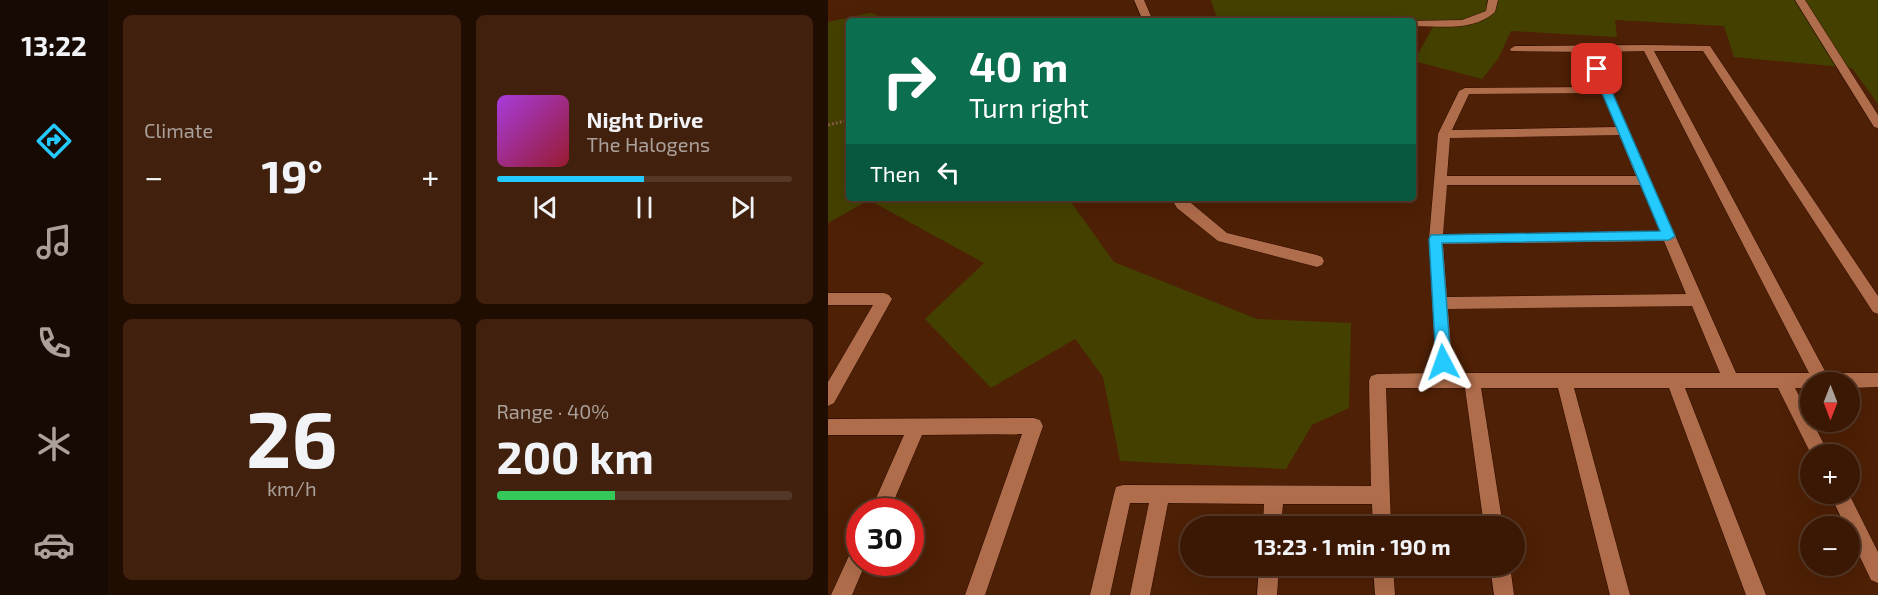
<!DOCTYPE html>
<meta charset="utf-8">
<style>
:root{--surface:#3a1804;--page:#41210e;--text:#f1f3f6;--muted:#aba09a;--line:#543726;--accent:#24c9fe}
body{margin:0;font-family:"Exo 2",sans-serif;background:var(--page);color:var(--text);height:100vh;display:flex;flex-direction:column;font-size:22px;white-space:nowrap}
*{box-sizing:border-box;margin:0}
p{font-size:20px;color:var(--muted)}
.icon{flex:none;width:33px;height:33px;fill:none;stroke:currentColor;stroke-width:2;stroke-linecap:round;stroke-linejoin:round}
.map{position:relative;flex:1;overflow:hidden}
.panel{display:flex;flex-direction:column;gap:15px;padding:15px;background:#200d02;width:720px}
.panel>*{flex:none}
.guide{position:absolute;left:18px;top:18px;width:570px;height:183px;border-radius:6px;box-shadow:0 6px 24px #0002,0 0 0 2px var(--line);background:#0b6e4f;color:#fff;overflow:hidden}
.needle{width:39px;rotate:180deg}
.controls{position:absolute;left:972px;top:372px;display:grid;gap:12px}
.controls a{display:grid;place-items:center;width:60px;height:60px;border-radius:50%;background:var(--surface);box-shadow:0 6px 24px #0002,0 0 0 2px var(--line);font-size:30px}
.speed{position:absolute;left:18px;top:498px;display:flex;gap:12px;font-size:30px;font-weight:700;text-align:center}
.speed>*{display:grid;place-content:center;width:78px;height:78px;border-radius:50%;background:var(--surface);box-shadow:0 6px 24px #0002,0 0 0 2px var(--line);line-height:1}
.speed .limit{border:9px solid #d22;background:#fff;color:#111}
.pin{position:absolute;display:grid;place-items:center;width:51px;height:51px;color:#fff;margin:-26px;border-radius:12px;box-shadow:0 3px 9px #0006}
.me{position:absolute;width:66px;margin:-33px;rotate:356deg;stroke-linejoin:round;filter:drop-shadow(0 0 4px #0008)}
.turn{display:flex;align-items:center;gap:21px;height:126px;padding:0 24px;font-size:27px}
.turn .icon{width:78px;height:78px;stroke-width:2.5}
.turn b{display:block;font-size:42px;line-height:51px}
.then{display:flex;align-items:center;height:57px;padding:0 24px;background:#0003;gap:12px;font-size:22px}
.big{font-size:45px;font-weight:700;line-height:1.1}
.panel .widget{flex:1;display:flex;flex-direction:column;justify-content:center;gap:9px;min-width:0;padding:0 21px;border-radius:9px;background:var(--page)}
.panel .dial{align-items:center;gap:0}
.dial b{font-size:78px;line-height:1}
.song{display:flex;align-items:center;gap:18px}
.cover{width:72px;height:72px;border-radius:9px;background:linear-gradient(135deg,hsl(280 70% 55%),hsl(350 70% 35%))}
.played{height:6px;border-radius:3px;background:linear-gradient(90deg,var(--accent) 50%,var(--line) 50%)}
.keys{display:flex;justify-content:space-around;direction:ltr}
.heat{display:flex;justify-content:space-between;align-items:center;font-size:33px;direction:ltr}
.charge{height:9px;border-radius:4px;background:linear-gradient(90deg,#34c759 40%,var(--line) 0)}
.panel .tiles{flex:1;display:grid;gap:15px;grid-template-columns:repeat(2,1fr)}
.trip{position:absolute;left:352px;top:516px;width:345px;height:60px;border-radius:30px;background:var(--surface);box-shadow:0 6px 24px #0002,0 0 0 2px var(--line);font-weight:700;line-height:60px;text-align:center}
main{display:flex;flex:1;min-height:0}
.tab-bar{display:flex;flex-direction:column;width:108px;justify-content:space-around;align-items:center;background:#170a02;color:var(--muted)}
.tab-bar .icon{width:42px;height:42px}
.tab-bar .on{color:var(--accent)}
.tab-bar b{font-size:27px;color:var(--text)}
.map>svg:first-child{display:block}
.green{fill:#444100}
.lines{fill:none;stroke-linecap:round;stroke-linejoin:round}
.minor-casing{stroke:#2c0c00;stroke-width:1}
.path{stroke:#895e46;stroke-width:3;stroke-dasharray:2 2;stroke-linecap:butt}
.minor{fill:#b06d4b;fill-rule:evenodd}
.route{fill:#24c9fe;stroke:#1783a5;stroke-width:1.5}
</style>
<main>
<nav class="tab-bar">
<b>13:22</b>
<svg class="icon on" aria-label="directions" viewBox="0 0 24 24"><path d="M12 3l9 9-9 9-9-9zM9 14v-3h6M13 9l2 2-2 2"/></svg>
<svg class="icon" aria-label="music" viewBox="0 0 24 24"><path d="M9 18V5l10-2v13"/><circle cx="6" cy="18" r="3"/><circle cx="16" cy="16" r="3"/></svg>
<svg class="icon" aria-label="phone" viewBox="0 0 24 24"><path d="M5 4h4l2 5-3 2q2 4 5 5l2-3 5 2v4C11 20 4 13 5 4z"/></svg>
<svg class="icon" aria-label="climate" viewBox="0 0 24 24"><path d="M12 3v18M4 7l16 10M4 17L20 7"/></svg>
<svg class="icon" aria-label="car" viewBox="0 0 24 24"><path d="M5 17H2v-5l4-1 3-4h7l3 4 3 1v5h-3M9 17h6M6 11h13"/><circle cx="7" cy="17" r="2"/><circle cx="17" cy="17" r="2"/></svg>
</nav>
<section class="panel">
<div class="tiles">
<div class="widget"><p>Climate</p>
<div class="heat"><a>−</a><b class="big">19°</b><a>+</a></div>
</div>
<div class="widget">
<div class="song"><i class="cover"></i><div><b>Night Drive</b><p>The Halogens</p></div></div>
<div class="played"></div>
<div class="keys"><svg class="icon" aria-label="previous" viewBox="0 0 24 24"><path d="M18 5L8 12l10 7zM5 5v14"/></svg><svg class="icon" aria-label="pause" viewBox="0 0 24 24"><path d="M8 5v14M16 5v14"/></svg><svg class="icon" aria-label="next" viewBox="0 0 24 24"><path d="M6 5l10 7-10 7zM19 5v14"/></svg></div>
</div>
<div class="widget dial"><b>26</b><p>km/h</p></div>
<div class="widget"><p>Range · 40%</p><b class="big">200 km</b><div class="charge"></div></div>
</div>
</section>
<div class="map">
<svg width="1050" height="595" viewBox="0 0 1050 595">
<rect width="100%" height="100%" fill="#4e2005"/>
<g class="green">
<path d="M383,0H1050V104L1024,68L906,57L896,26L787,20L789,37L683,31L670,59L654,79L586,61L606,25L585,21L547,20L390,21Z"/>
<path d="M42,13L66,21H21V198H240L286,262L429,319L523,323L521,408L484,425L458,469L292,461L275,377L247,339L163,388L97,319L156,263L41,200L0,223V22Z"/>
</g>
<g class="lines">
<defs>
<g id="minor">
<path d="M306,0H316L325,21H315Z"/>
<path d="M660,0H670L667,12C645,32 612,26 585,26V21H581L634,20L658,11Z"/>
<path d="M967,0H977L1050,115V128L1046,127Z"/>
<path d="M819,45L882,46L1050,296V314L1045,312L875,51H826L998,373H1050V387L1022,388V382H982V388H967L1001,454H983L950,388H857L938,595H918L841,388H746L802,595H782L730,388H653L675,526H656L637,388H558L563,526H545L544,504H455L453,526H435L436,504L340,503L322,595H302L321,503H302L282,595H262L286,494L288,487L295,485L543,486L541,381L543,376L549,374L608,373L601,239L606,181L610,134L631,91L637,88L771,87L756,52L683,51L682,49L687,46ZM816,51L981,373H908L766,52ZM774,93L788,127L624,130L641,94ZM791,135L808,176H619L622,138ZM619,185H812L832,231L615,234ZM836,241L858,294L619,297L615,244ZM864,306L892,373H625L620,309Z"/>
<path d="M343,198H357L399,233L489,255L494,257L496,261L494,265L489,267L390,241L349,208Z"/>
<path d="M0,293H56L61,295L64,299L6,403L0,406V382L45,305H0Z"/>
<path d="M206,418L212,420L215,426L157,595H137L194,434L94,435L61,512H42L76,435H0V419Z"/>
<path d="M1002,494H1021L1050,552V583L1043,580L1022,536V526H1017Z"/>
<path d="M32,544V562H38L24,595H3L25,547Z"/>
<path d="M431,566H451L449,595H429Z"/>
<path d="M545,566H565L567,595H547Z"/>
<path d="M662,566H682L686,595H666Z"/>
</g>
</defs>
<use href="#minor" class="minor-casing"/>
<path class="path" d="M0,125L21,120"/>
<use href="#minor" class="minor"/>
</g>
<path class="route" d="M769,66L774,69L847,236L841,240L614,243L623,362L621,366L615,368L610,366L608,362L601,239L603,235L832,231L764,69Z"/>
</svg>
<div class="controls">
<a><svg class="needle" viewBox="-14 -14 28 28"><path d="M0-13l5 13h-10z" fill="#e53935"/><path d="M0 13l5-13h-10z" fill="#aba09a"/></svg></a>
<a>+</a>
<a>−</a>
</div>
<div class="speed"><div class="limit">30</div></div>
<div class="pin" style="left:769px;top:69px;background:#d93025"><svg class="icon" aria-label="arrive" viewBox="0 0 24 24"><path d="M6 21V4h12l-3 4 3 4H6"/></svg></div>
<svg class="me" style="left:615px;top:362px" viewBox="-20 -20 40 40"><path d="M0-17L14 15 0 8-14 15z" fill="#24c9fe" stroke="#fff" stroke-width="4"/></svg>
<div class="trip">13:23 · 1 min · 190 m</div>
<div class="guide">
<div class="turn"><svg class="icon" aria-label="right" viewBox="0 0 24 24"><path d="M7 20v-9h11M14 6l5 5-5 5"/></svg><div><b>40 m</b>Turn right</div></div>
<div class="then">Then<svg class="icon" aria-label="left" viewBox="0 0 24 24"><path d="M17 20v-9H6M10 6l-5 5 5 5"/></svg></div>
</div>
</div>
</main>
